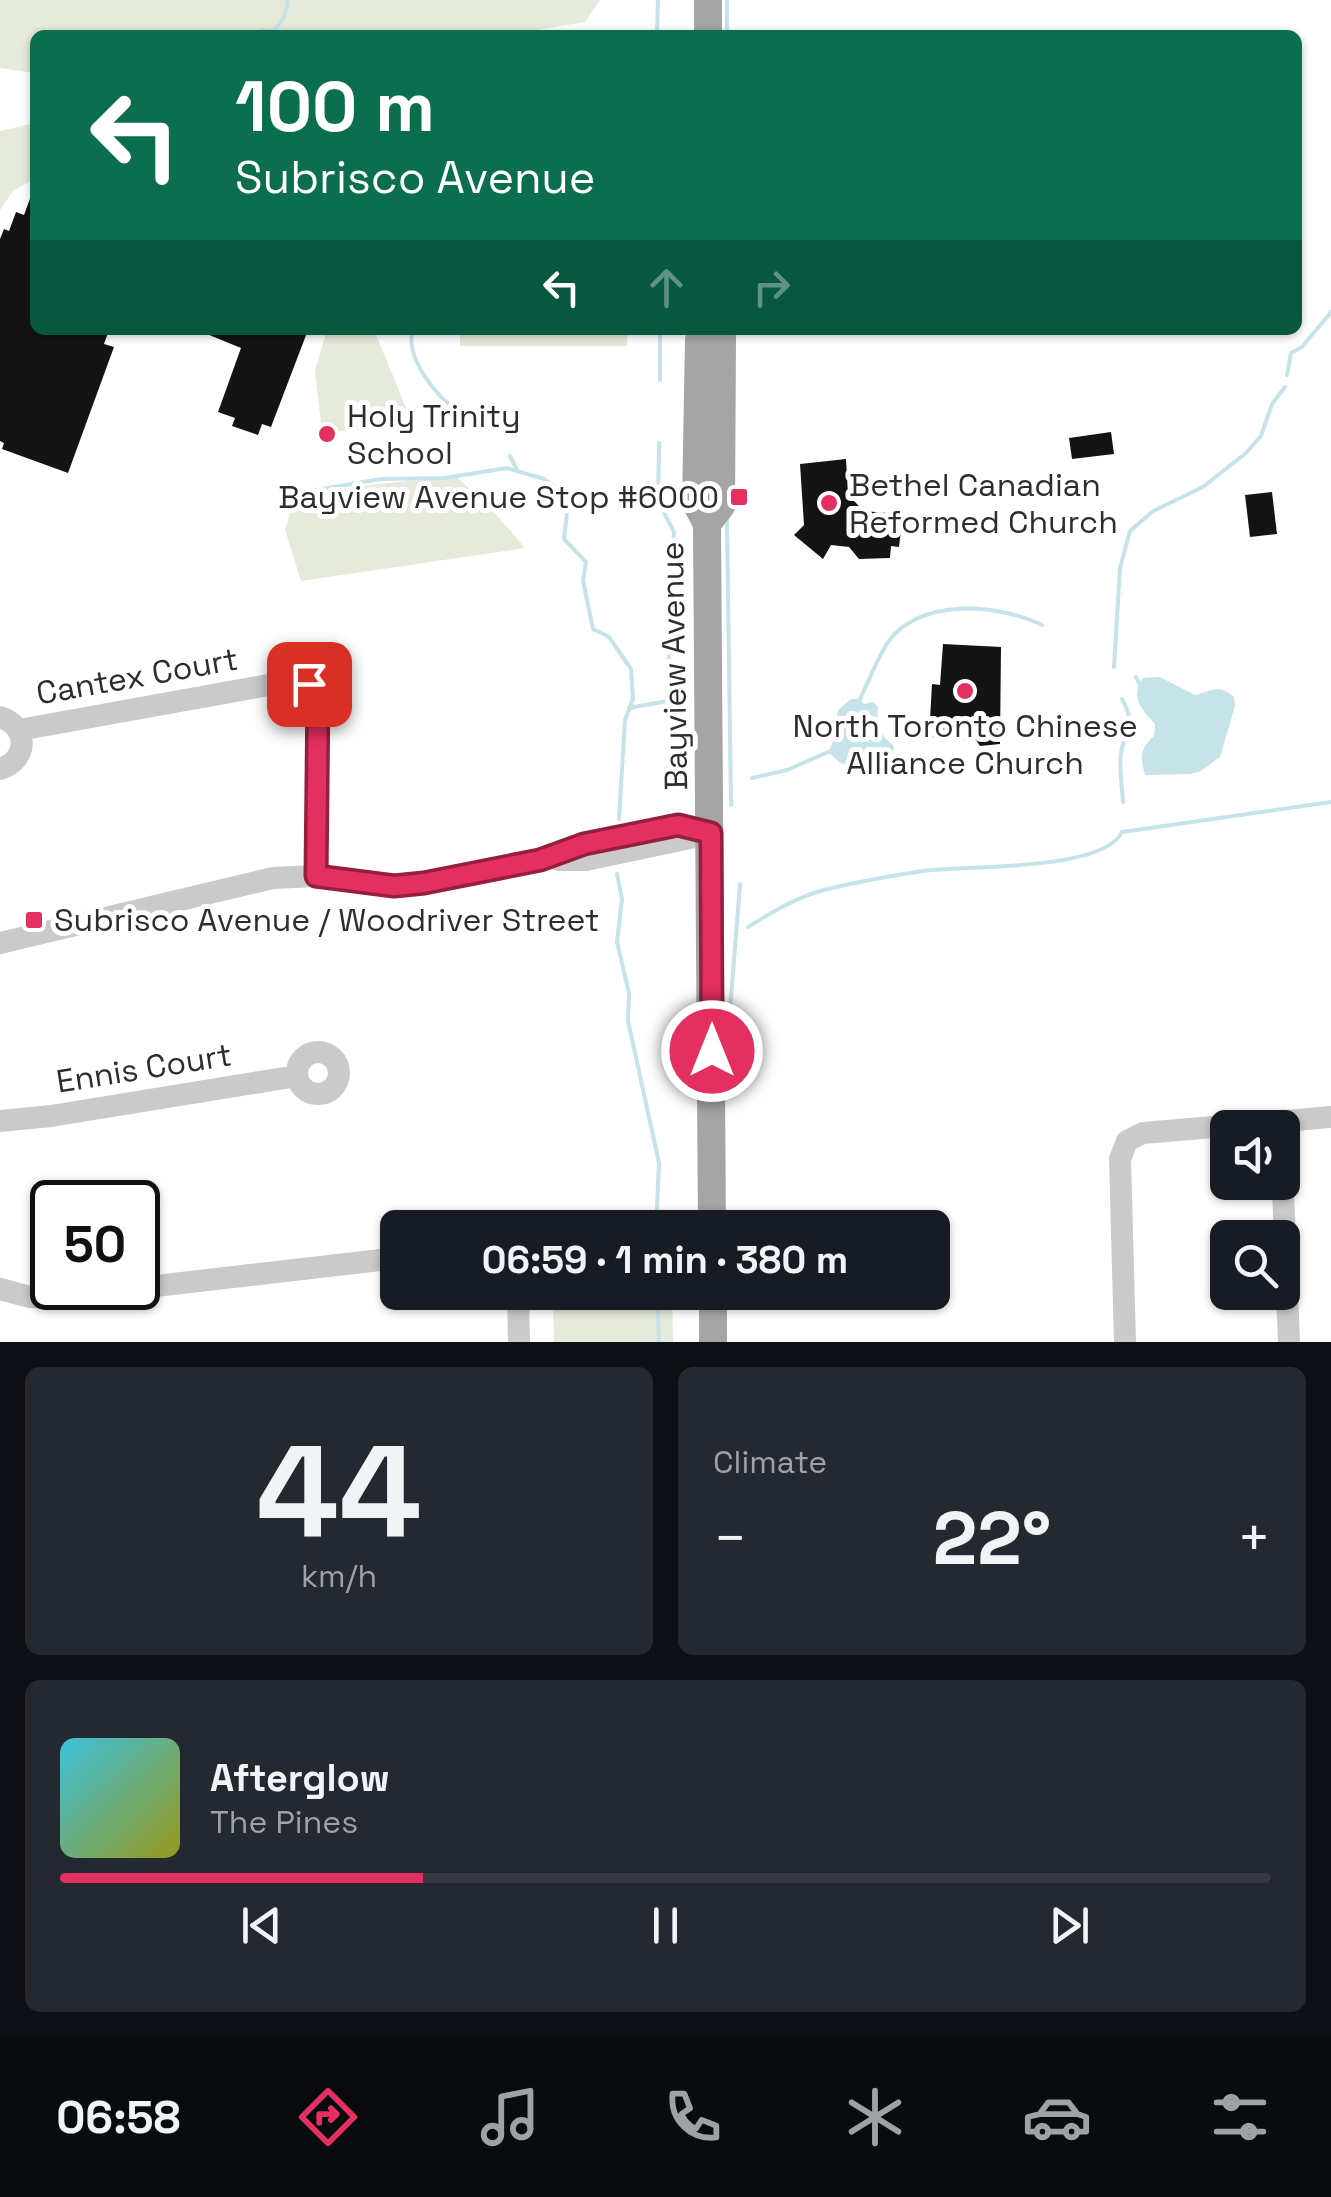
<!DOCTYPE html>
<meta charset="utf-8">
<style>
:root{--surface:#171b24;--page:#242831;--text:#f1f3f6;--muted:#9ea1a6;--line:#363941;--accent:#e33060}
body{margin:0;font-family:"Space Grotesk",sans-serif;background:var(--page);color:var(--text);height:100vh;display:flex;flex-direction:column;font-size:38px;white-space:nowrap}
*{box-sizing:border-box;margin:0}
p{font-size:32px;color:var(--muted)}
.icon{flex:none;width:55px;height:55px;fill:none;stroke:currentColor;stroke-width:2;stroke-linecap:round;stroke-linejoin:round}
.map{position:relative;height:1342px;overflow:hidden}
.sheet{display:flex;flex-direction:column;gap:25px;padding:25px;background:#0d0f14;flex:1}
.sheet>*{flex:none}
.guide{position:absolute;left:30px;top:30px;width:1272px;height:305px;border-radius:15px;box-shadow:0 2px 8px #0004;background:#0b6e4f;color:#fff;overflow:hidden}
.controls{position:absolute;left:1210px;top:1110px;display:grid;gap:20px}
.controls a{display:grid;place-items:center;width:90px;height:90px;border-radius:15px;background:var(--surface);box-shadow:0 2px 8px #0004;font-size:50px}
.speed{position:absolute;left:30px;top:1180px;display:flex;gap:20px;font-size:50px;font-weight:700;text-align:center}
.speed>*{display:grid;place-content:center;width:130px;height:130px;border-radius:50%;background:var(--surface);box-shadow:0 2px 8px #0004;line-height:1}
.speed .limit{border:5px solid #111;border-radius:15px;background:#fff;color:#111}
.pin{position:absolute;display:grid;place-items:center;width:85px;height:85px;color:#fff;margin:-42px;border-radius:20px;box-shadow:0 5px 15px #0006}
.me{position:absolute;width:110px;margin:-55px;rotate:0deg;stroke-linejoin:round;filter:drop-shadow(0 0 8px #0008)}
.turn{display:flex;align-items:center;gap:35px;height:210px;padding:0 40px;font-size:45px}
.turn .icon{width:130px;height:130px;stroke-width:2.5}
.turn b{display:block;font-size:70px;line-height:85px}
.lanes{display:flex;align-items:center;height:95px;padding:0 40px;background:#0003;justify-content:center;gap:50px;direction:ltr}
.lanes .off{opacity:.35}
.big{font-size:75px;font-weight:800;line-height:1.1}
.sheet .tile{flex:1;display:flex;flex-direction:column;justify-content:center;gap:15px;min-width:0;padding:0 35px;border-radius:15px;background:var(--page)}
.sheet .dial{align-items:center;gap:0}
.dial b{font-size:130px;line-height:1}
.song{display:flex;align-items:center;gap:30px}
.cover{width:120px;height:120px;border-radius:15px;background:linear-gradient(135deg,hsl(190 70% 55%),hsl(60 70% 35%))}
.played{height:10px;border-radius:5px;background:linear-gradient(90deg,var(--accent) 30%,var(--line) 30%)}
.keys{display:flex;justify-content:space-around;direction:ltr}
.heat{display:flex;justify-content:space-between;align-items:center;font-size:55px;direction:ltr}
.sheet .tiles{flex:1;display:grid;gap:25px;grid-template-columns:1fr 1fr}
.tile:last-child{grid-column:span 2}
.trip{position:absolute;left:380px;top:1210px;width:570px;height:100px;border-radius:15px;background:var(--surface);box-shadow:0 2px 8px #0004;font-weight:800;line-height:100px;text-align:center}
.tab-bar{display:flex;height:160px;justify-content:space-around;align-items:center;background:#090b0e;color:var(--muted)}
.tab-bar .icon{width:70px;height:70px}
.tab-bar .selected{color:var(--accent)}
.tab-bar b{font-size:45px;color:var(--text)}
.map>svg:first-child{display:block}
.green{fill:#e6eada}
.water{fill:#c6e3ea}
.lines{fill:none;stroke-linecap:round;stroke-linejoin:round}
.stream{stroke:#c6e3ea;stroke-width:4}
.building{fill:#141414}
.minor{stroke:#cacaca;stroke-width:22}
.major{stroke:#a5a5a5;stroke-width:28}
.route-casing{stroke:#941f3e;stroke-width:25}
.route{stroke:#e33060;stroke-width:18}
.poi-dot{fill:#e33060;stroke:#fff;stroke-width:4}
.labels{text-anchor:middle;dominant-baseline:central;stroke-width:10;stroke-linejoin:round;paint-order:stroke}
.poi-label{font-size:32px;fill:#2d2d2d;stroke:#fff;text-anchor:start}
.street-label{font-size:32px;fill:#2d2d2d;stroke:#fff}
</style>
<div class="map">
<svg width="1331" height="1342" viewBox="0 0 1331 1342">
<rect width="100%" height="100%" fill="#fff"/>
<g class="green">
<path d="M0,0H600L585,22L507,35H35V73L0,68Z"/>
<path d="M35,123V179L13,191L0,210V131Z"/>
<path d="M327,330H374L414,427L322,432L315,370Z"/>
<rect x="460" y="330" width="167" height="16"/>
<path d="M455,476L489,506L525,548L301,581L285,530L296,493Z"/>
<path d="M553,1293H672L673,1342H554Z"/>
</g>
<g class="water">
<path d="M1160,677L1195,695C1212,690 1220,684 1234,697L1235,706L1220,757L1201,771L1190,774L1145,775C1140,756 1140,749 1154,736L1155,724C1142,710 1129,696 1143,678Z"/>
<path d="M851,699H860L864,704L873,702L878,707C876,723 880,736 894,746L890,764L883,772L867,775L865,769L840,763L828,752L833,742L838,710Z"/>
</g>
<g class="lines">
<g class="stream">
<path d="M257,35L261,30L270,32C281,26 288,12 287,0"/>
<path d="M657,35L658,0"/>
<path d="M727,35V0"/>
<path d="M413,330C404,356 437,399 460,412C469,417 482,417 493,418"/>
<path d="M1287,375L1291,353L1302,347L1331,312"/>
<path d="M660,380V330"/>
<path d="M510,456L517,470"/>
<path d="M309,491L381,479L444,478L507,468L544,479L557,488L568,505L564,539L586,562L583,581L593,629L609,637L631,669L633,699L625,720L619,819"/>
<path d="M727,520L731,805"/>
<path d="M1114,667L1120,568L1130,531L1153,511L1203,487L1246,453L1261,436L1272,404L1285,387"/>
<path d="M1136,677L1139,683"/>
<path d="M860,699C869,681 877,659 888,642C921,597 999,604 1042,625"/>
<path d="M1122,699C1137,726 1125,728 1121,753C1119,768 1122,786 1123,802"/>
<path d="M629,708L667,701L674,532L658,501L659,443"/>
<path d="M752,778L787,770L828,752"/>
<path d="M617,874L622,899L617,942L629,993L628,1021L659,1163L656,1228"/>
<path d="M748,927C772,912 797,897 824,890C856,882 890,876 923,871C963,865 1103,872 1122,832L1331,802"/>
<path d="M725,1073L740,884"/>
<path d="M657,1292L659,1342"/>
</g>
</g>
<g class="building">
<path d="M34,188L35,295L31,303L35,304V330H109L104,344L114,347L68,473L2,449L4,443L0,441V239L4,229L9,231L16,212L24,215Z"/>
<path d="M197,330H308L271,427L262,424L258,435L232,426L235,418L218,412L241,348Z"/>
<path d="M1111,432L1114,454L1072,459L1069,438Z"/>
<path d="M846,459L848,495L864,511L898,514L896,529L901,530L899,547L891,546L890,558L859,559L849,547L831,545L823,559L794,535L804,525L800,464Z"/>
<path d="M1272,492L1277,534L1250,537L1245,495Z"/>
<path d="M943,644L1001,647L1000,744L980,746L976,740L929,737L932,684L940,685Z"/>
</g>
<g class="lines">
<g class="minor">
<path d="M0,717C29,726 29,760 0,769"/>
<path d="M19,730L296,680L309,684L318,692L316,876"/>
<path d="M559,860H586L709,834"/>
<path d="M0,943L273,878L316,876L393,886L424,883L540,860L584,844L677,825L711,833"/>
<circle cx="318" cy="1073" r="21"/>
<path d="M0,1121L51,1116L297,1076"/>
<path d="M1282,1165L1289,1342"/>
<path d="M0,1289L30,1297L51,1298L398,1258"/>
<path d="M518,1292L519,1342"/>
<path d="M1125,1342L1120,1159L1127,1141L1143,1133L1331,1117"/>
</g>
<g class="major">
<path d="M708,0V35"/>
<path d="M706,330L699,339L696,503L707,524L712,1228"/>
<path d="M707,524L721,506L722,337L718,330"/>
<path d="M713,1292V1342"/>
</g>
</g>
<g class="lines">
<defs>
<path id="route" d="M309,684L318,692L316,876L394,886L424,883L540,860L584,844L678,825L711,833L712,1051"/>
</defs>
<use href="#route" class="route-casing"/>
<use href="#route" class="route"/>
</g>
<g class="poi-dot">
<circle cx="327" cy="434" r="10"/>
<rect x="729" y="487" width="20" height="20" rx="5"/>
<circle cx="829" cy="503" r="10"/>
<circle cx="965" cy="691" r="10"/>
<rect x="24" y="910" width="20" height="20" rx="5"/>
</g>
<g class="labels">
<g class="poi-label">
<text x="347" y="416">Holy Trinity<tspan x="347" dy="37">School</tspan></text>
<text x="849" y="485">Bethel Canadian<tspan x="849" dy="37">Reformed Church</tspan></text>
<text x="719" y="497" text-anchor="end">Bayview Avenue Stop #6000</text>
<text x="965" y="726" text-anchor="middle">North Toronto Chinese<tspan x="965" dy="37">Alliance Church</tspan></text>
<text x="54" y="920">Subrisco Avenue / Woodriver Street</text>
</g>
<g class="street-label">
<text transform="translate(674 666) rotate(-91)">Bayview Avenue</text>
<text transform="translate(137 676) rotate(-10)">Cantex Court</text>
<text transform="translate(144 1068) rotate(-9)">Ennis Court</text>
</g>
</g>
</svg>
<div class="controls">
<a><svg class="icon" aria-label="sound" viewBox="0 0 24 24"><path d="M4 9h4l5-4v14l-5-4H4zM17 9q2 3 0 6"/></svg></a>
<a><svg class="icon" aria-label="search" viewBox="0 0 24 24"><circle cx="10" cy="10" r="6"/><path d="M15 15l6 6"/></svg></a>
</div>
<div class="speed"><div class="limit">50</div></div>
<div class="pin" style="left:309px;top:684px;background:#d93025"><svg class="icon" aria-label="arrive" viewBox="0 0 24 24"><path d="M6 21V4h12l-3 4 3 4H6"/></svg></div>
<svg class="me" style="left:712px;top:1051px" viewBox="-20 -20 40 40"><circle r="17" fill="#e33060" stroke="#fff" stroke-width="3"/><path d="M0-11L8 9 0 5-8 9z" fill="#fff"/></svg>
<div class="trip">06:59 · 1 min · 380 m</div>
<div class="guide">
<div class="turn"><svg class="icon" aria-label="left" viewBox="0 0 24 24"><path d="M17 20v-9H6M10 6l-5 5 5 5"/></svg><div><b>100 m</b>Subrisco Avenue</div></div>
<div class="lanes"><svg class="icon" aria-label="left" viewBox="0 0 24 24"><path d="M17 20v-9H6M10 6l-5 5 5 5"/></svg><svg class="icon off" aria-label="ahead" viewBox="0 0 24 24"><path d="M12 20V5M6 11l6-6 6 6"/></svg><svg class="icon off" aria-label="right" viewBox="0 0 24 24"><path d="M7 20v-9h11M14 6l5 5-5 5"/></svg></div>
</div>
</div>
<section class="sheet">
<div class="tiles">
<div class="tile dial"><b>44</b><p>km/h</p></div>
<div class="tile"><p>Climate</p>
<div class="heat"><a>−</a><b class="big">22°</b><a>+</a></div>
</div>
<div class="tile">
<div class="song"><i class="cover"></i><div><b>Afterglow</b><p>The Pines</p></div></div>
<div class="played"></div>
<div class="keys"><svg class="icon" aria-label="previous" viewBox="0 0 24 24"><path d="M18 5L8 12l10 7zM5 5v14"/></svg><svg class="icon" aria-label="pause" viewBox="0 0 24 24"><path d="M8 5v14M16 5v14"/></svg><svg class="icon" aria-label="next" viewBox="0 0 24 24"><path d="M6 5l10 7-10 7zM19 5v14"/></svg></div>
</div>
</div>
</section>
<nav class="tab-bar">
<b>06:58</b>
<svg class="icon selected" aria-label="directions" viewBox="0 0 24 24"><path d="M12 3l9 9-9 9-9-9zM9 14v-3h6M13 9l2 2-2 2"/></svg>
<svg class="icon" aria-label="music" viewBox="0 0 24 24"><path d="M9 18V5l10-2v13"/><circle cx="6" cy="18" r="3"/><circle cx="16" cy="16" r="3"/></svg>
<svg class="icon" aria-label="phone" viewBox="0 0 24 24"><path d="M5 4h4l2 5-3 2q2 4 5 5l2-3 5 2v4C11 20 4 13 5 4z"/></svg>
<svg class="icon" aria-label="climate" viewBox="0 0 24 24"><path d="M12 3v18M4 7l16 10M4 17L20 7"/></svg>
<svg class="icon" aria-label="car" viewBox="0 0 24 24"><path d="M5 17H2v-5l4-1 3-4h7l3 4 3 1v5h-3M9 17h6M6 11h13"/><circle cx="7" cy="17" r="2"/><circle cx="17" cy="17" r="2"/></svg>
<svg class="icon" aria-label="filters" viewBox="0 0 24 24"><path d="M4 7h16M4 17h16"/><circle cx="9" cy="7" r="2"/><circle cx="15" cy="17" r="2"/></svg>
</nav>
